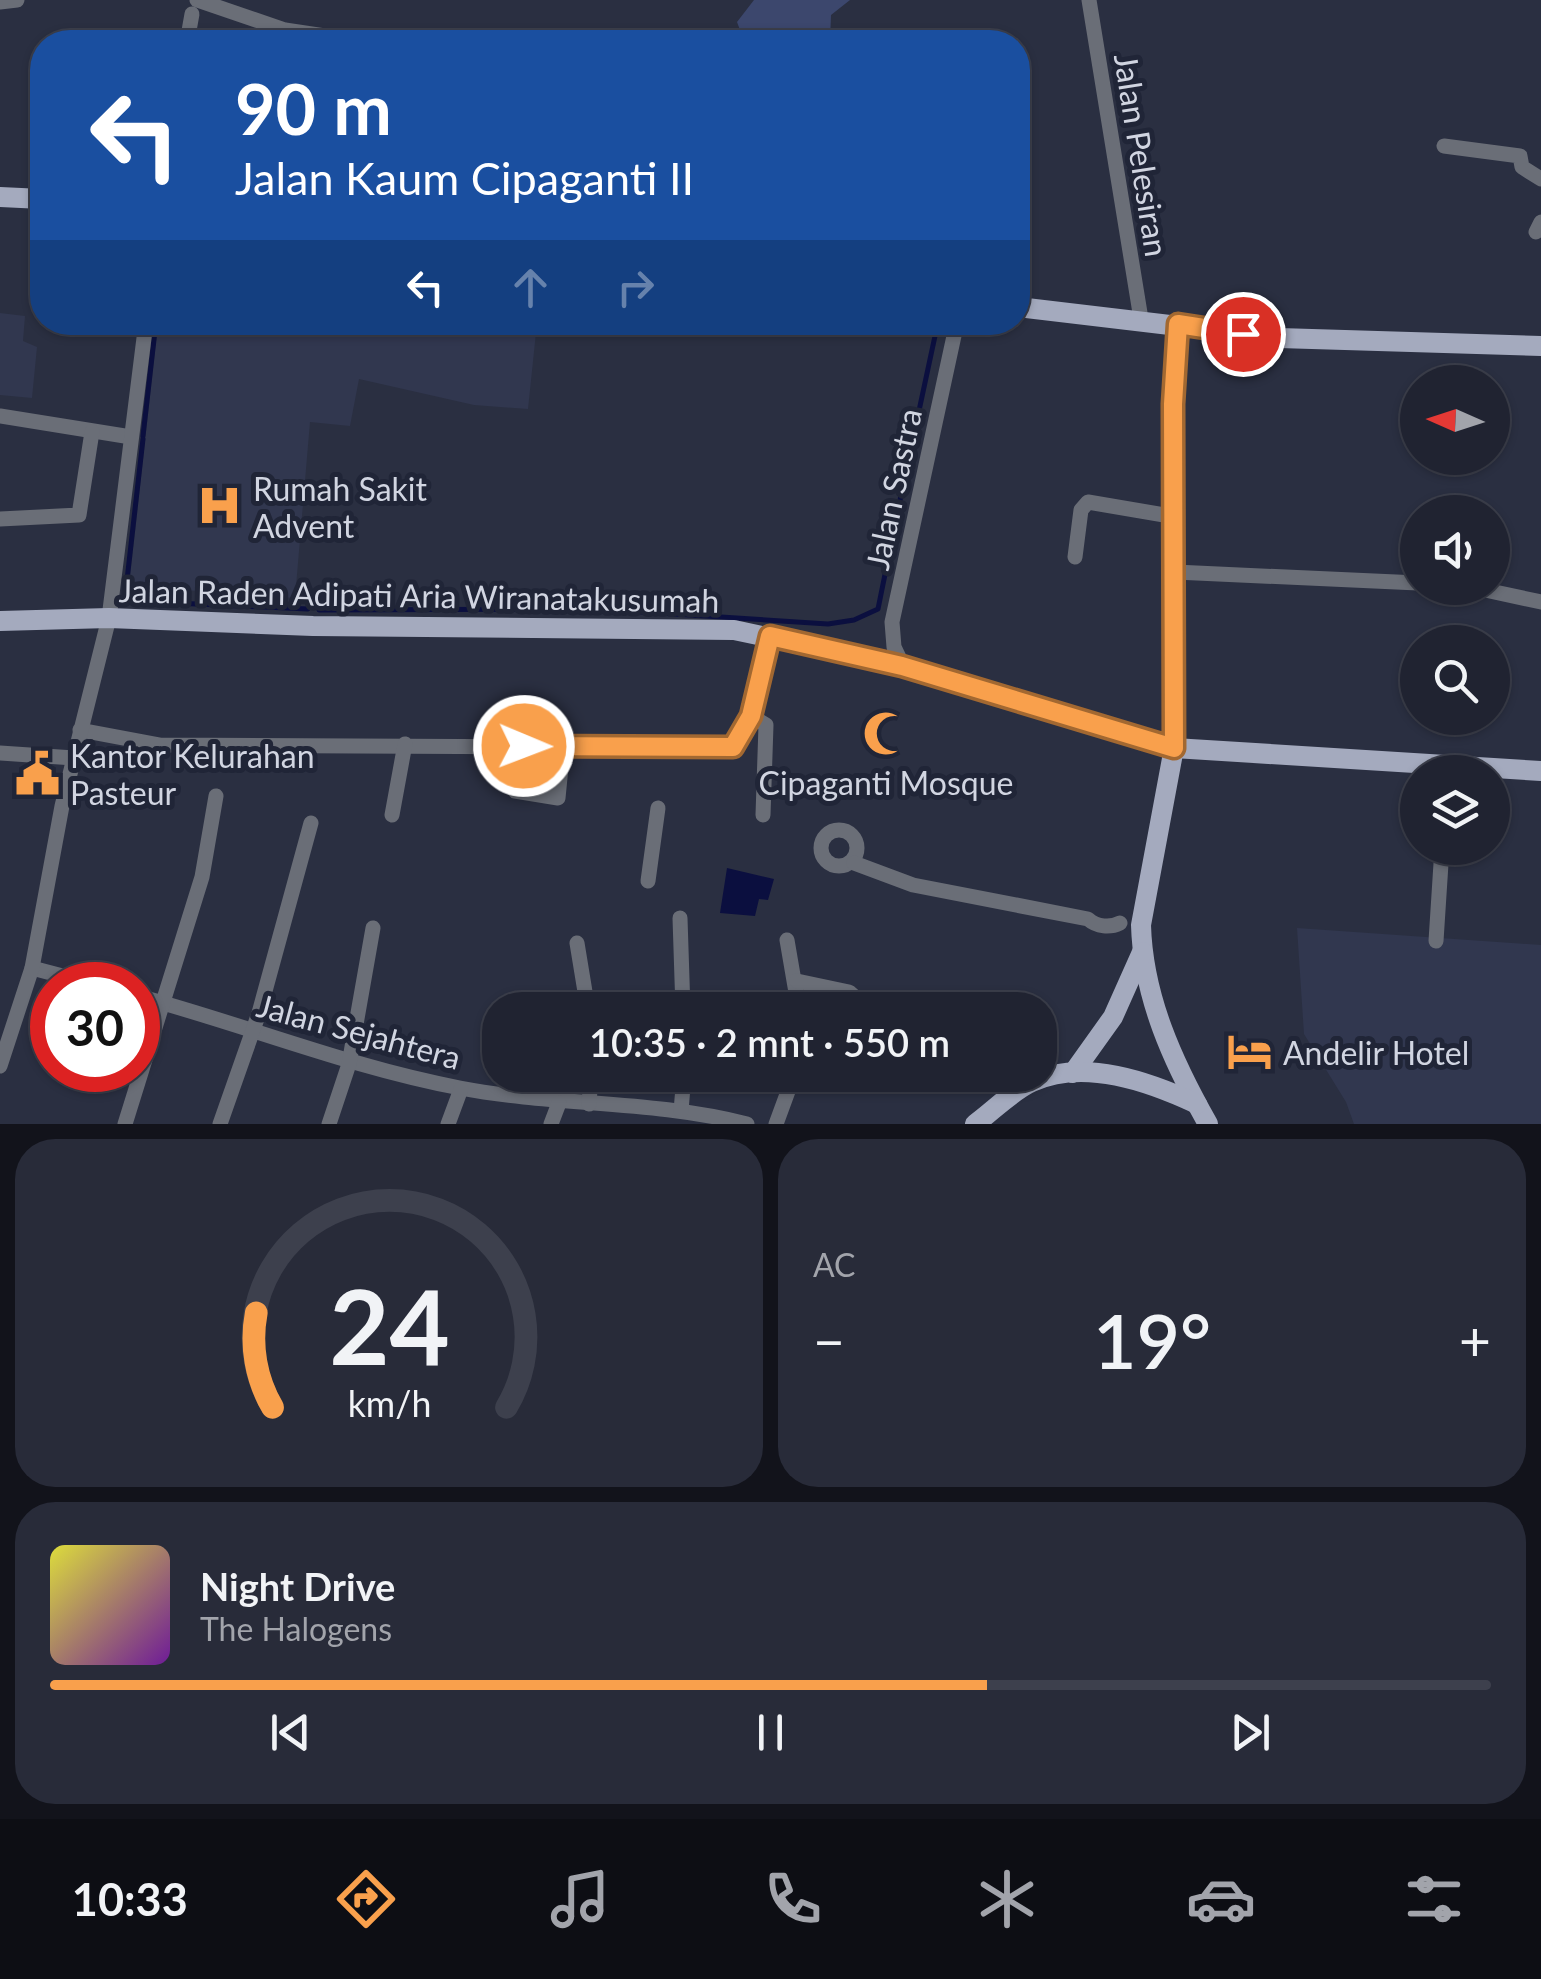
<!DOCTYPE html>
<html lang="id">
<meta charset="utf-8">
<style>
:root{--surface:#202331;--page:#282b39;--text:#f1f3f6;--muted:#a2a4ab;--line:#3d404d;--accent:#f9a04c}
body{margin:0;font-family:Lato,sans-serif;background:var(--page);color:var(--text);height:100vh;display:flex;flex-direction:column;font-size:38px;white-space:nowrap}
*{box-sizing:border-box;margin:0}
p{font-size:32px;color:var(--muted)}
.icon{flex:none;width:55px;height:55px;fill:none;stroke:currentColor;stroke-width:2;stroke-linecap:round;stroke-linejoin:round}
.map{position:relative;height:1124px;overflow:hidden}
.panel{display:flex;flex-direction:column;gap:15px;padding:15px;background:#12131b;flex:1}
.panel>*{flex:none}
.top-card{position:absolute;left:30px;top:30px;width:1000px;height:305px;border-radius:40px;box-shadow:0 2px 8px #0004,0 0 0 2px var(--line);background:#1a4fa0;color:#fff;overflow:hidden}
.needle{width:65px;rotate:273deg}
.buttons{position:absolute;left:1400px;top:365px;display:grid;gap:20px}
.buttons a{display:grid;place-items:center;width:110px;height:110px;border-radius:50%;background:var(--surface);box-shadow:0 2px 8px #0004,0 0 0 2px var(--line);font-size:50px}
.speed{position:absolute;left:30px;top:962px;display:flex;gap:20px;font-size:50px;font-weight:700;text-align:center}
.speed>*{display:grid;place-content:center;width:130px;height:130px;border-radius:50%;background:var(--surface);box-shadow:0 2px 8px #0004,0 0 0 2px var(--line);line-height:1}
.speed .limit{border:15px solid #d22;background:#fff;color:#111}
.pin{position:absolute;display:grid;place-items:center;width:85px;height:85px;color:#fff;margin:-42px;border:5px solid #fff;border-radius:50%;box-shadow:0 2px 10px #0007}
.me{position:absolute;width:110px;margin:-55px;rotate:91deg;stroke-linejoin:round;filter:drop-shadow(0 0 8px #0008)}
.turn{display:flex;align-items:center;gap:35px;height:210px;padding:0 40px;font-size:45px}
.turn .icon{width:130px;height:130px;stroke-width:2.5}
.turn b{display:block;font-size:70px;line-height:85px}
.lanes{display:flex;align-items:center;height:95px;padding:0 40px;background:#0003;justify-content:center;gap:50px;direction:ltr}
.lanes .off{opacity:.35}
.big{font-size:75px;font-weight:600;line-height:1.1}
.panel .tile{flex:1;display:flex;flex-direction:column;justify-content:center;gap:15px;min-width:0;padding:0 35px;border-radius:40px;background:var(--page)}
.panel .dial{align-items:center;gap:0}
.dial svg{height:260px;overflow:visible;fill:none;stroke:var(--line);stroke-width:7;stroke-linecap:round;text-anchor:middle}
.dial text{fill:var(--text);stroke:none}
.song{display:flex;align-items:center;gap:30px}
.cover{width:120px;height:120px;border-radius:15px;background:linear-gradient(135deg,hsl(60 70% 55%),hsl(280 70% 35%))}
.played{height:10px;border-radius:5px;background:linear-gradient(90deg,var(--accent) 65%,var(--line) 65%)}
.keys{display:flex;justify-content:space-around;direction:ltr}
.heat{display:flex;justify-content:space-between;align-items:center;font-size:55px;direction:ltr}
.panel .tiles{flex:1;display:grid;gap:15px;grid-template-columns:1fr 1fr}
.tile:last-child{grid-column:span 2}
.trip{position:absolute;left:482px;top:992px;width:575px;height:100px;border-radius:40px;background:var(--surface);box-shadow:0 2px 8px #0004,0 0 0 2px var(--line);font-weight:600;line-height:100px;text-align:center}
.tab-bar{display:flex;height:160px;justify-content:space-around;align-items:center;background:#0d0e14;color:var(--muted)}
.tab-bar .icon{width:70px;height:70px}
.tab-bar .selected{color:var(--accent)}
.tab-bar b{font-size:45px;color:var(--text)}
.map>svg:first-child{display:block}
.built{fill:#31374f}
.green{fill:#3c476d}
.water{fill:#0b0f3f}
.lines{fill:none;stroke-linecap:round;stroke-linejoin:round}
.stream{stroke:#0b0f3f;stroke-width:5}
.minor{stroke:#6a6e77;stroke-width:15}
.major{stroke:#a4aabe;stroke-width:20}
.route-casing{stroke:#a26831;stroke-width:25}
.route{stroke:#f9a04c;stroke-width:18}
.labels{text-anchor:middle;dominant-baseline:central;stroke-width:10;stroke-linejoin:round;paint-order:stroke}
.street-label{font-size:32px;fill:#d1d5e1;stroke:#202537}
.poi-label{font-size:32px;fill:#d1d5e1;stroke:#202537;text-anchor:start}
</style>
<div class="map">
<svg width="1541" height="1124" viewBox="0 0 1541 1124">
<rect width="100%" height="100%" fill="#2a2f41"/>
<g class="built">
<path d="M0,313L25,316L23,341L37,347L32,398L0,395Z"/>
<path d="M158,323H537L528,409L474,405L359,379L350,426L310,422L295,598L129,586Z"/>
<path d="M1297,928L1541,945V1124H1354L1346,1102L1304,1034Z"/>
</g>
<path class="green" d="M754,0H850L831,15L830,42H797L792,38L765,42L763,36L740,30L737,22Z"/>
<path class="water" d="M727,868L774,879L768,900L759,899L755,916L720,913Z"/>
<g class="lines">
<g class="stream">
<path d="M914,434L938,322"/>
<path d="M143,436L156,322"/>
<path d="M143,439L127,580L131,601L308,609"/>
<path d="M319,610L596,609L828,624L854,620L878,609L912,441"/>
</g>
<g class="minor">
<path d="M197,0L285,30L365,42"/>
<path d="M1089,0L1141,319"/>
<path d="M0,2L17,0"/>
<path d="M187,42L192,14"/>
<path d="M1444,146L1520,156L1522,167L1541,179"/>
<path d="M1536,232L1541,222"/>
<path d="M0,416L131,437"/>
<path d="M0,519L79,515L92,432"/>
<path d="M1075,557L1081,510L1088,502L1176,517"/>
<path d="M1175,572L1418,583"/>
<path d="M1476,588L1541,602"/>
<path d="M903,666L894,647L892,622L957,322"/>
<path d="M751,716L766,725L763,815"/>
<path d="M80,730L160,745L723,748L733,747L751,716L770,636"/>
<path d="M1174,748L1173,404L1178,325"/>
<path d="M0,753L74,758"/>
<path d="M515,791L558,798L563,747"/>
<path d="M392,815L405,744"/>
<circle cx="839" cy="848" r="18"/>
<path d="M854,863L913,885L1088,919C1097,927 1110,928 1120,923"/>
<path d="M648,881L658,808"/>
<path d="M680,918L683,1010"/>
<path d="M787,940L799,1010"/>
<path d="M1436,941L1442,848"/>
<path d="M577,943L588,1010"/>
<path d="M32,968L97,985"/>
<path d="M797,981L849,992L857,999L852,1010"/>
<path d="M138,996C246,1025 349,1067 460,1088C555,1106 653,1100 747,1124"/>
<path d="M0,1066L32,968L62,806L109,618L146,322"/>
<path d="M589,1104L591,1075"/>
<path d="M681,1111L684,1075"/>
<path d="M125,1124L202,877L216,796"/>
<path d="M220,1124L259,1013L311,823"/>
<path d="M329,1124L349,1064L373,928"/>
<path d="M448,1124L461,1089"/>
<path d="M551,1124L559,1103"/>
<path d="M776,1124L794,1075"/>
</g>
<g class="major">
<path d="M0,197L42,199"/>
<path d="M1018,307L1279,338L1541,346"/>
<path d="M0,621L109,618L313,626L734,630L903,666L1174,748L1541,771"/>
<path d="M1174,748L1141,925C1143,997 1173,1062 1208,1124"/>
<path d="M1073,1073L1113,1017L1142,952"/>
<path d="M975,1124C993,1111 1012,1091 1032,1082C1084,1058 1150,1082 1197,1104"/>
</g>
</g>
<g class="lines">
<defs>
<path id="route" d="M524,746L733,747L751,716L770,636L902,666L1174,748L1173,404L1178,324L1243,334"/>
</defs>
<use href="#route" class="route-casing"/>
<use href="#route" class="route"/>
</g>
<defs>
<symbol id="hospital-bare" viewBox="-9 -9 18 18"><path d="M-5-5h3v3.5h4V-5h3V5h-3V1.5h-4V5h-3Z" fill="#f9a04c" stroke="#202537" stroke-width="2.5" paint-order="stroke"/></symbol>
<symbol id="mosque-bare" viewBox="-9 -9 18 18"><path d="M3.5-4.9A6 6 0 1 0 3.5 4.9A5 5 0 1 1 3.5-4.9Z" fill="#f9a04c" stroke="#202537" stroke-width="2.5" paint-order="stroke"/></symbol>
<symbol id="civic-bare" viewBox="-9 -9 18 18"><path d="M-.6-6.5H3V-4.5H.6V-3L4-1V1h2V6H-6V1h2V-1L-.6-3ZM-1.2 2.5V6h2.4V2.5Z" fill="#f9a04c" stroke="#202537" stroke-width="2.5" paint-order="stroke"/></symbol>
<symbol id="hotel-bare" viewBox="-9 -9 18 18"><path d="M-6-4.5h1.5V1H6V5H4.5V3h-9V5H-6ZM-4 0a1.8 1.8 0 1 1 3.6 0ZM.5 0V-2.5h3Q6-2.5 6 0Z" fill="#f9a04c" stroke="#202537" stroke-width="2.5" paint-order="stroke"/></symbol>
</defs>
<g fill-rule="evenodd">
<use href="#hospital-bare" x="188" y="474" width="63" height="63"/>
<use href="#mosque-bare" x="854" y="702" width="63" height="63"/>
<use href="#civic-bare" x="6" y="742" width="63" height="63"/>
<use href="#hotel-bare" x="1218" y="1020" width="63" height="63"/>
</g>
<g class="labels">
<g class="street-label">
<text transform="translate(1142 155) rotate(81)">Jalan Pelesiran</text>
<text transform="translate(893 489) rotate(-78)">Jalan Sastra</text>
<text transform="translate(419 595) rotate(1)">Jalan Raden Adipati Aria Wiranatakusumah</text>
<text transform="translate(359 1031) rotate(15)">Jalan Sejahtera</text>
</g>
<g class="poi-label">
<text x="253" y="488">Rumah Sakit<tspan x="253" dy="37">Advent</tspan></text>
<text x="70" y="755">Kantor Kelurahan<tspan x="70" dy="37">Pasteur</tspan></text>
<text x="886" y="782" text-anchor="middle">Cipaganti Mosque</text>
<text x="1283" y="1052">Andelir Hotel</text>
</g>
</g>
</svg>
<div class="buttons">
<a><svg class="needle" viewBox="-14 -14 28 28"><path d="M0-13l5 13h-10z" fill="#e53935"/><path d="M0 13l5-13h-10z" fill="#a2a4ab"/></svg></a>
<a><svg class="icon" aria-label="sound" viewBox="0 0 24 24"><path d="M4 9h4l5-4v14l-5-4H4zM17 9q2 3 0 6"/></svg></a>
<a><svg class="icon" aria-label="search" viewBox="0 0 24 24"><circle cx="10" cy="10" r="6"/><path d="M15 15l6 6"/></svg></a>
<a><svg class="icon" aria-label="layers" viewBox="0 0 24 24"><path d="M12 4l9 5-9 5-9-5zM3 14l9 5 9-5"/></svg></a>
</div>
<div class="speed"><div class="limit">30</div></div>
<div class="pin" style="left:1243px;top:334px;background:#d93025"><svg class="icon" aria-label="arrive" viewBox="0 0 24 24"><path d="M6 21V4h12l-3 4 3 4H6"/></svg></div>
<svg class="me" style="left:524px;top:746px" viewBox="-20 -20 40 40"><circle r="17" fill="#f9a04c" stroke="#fff" stroke-width="3"/><path d="M0-11L8 9 0 5-8 9z" fill="#fff"/></svg>
<div class="trip">10:35 · 2 mnt · 550 m</div>
<div class="top-card">
<div class="turn"><svg class="icon" aria-label="left" viewBox="0 0 24 24"><path d="M17 20v-9H6M10 6l-5 5 5 5"/></svg><div><b>90 m</b>Jalan Kaum Cipaganti II</div></div>
<div class="lanes"><svg class="icon" aria-label="left" viewBox="0 0 24 24"><path d="M17 20v-9H6M10 6l-5 5 5 5"/></svg><svg class="icon off" aria-label="ahead" viewBox="0 0 24 24"><path d="M12 20V5M6 11l6-6 6 6"/></svg><svg class="icon off" aria-label="right" viewBox="0 0 24 24"><path d="M7 20v-9h11M14 6l5 5-5 5"/></svg></div>
</div>
</div>
<section class="panel">
<div class="tiles">
<div class="tile dial"><svg viewBox="0 0 100 80">
<path d="M14 69A42 42 0 1 1 86 69"/>
<path d="M14 69A42 42 0 0 1 9 40" stroke="#f9a04c"/>
<text x="50" y="56" font-size="32" font-weight="700">24</text>
<text x="50" y="72" font-size="11">km/h</text>
</svg></div>
<div class="tile"><p>AC</p>
<div class="heat"><a>−</a><b class="big">19°</b><a>+</a></div>
</div>
<div class="tile">
<div class="song"><i class="cover"></i><div><b>Night Drive</b><p>The Halogens</p></div></div>
<div class="played"></div>
<div class="keys"><svg class="icon" aria-label="previous" viewBox="0 0 24 24"><path d="M18 5L8 12l10 7zM5 5v14"/></svg><svg class="icon" aria-label="pause" viewBox="0 0 24 24"><path d="M8 5v14M16 5v14"/></svg><svg class="icon" aria-label="next" viewBox="0 0 24 24"><path d="M6 5l10 7-10 7zM19 5v14"/></svg></div>
</div>
</div>
</section>
<nav class="tab-bar">
<b>10:33</b>
<svg class="icon selected" aria-label="directions" viewBox="0 0 24 24"><path d="M12 3l9 9-9 9-9-9zM9 14v-3h6M13 9l2 2-2 2"/></svg>
<svg class="icon" aria-label="music" viewBox="0 0 24 24"><path d="M9 18V5l10-2v13"/><circle cx="6" cy="18" r="3"/><circle cx="16" cy="16" r="3"/></svg>
<svg class="icon" aria-label="phone" viewBox="0 0 24 24"><path d="M5 4h4l2 5-3 2q2 4 5 5l2-3 5 2v4C11 20 4 13 5 4z"/></svg>
<svg class="icon" aria-label="climate" viewBox="0 0 24 24"><path d="M12 3v18M4 7l16 10M4 17L20 7"/></svg>
<svg class="icon" aria-label="car" viewBox="0 0 24 24"><path d="M5 17H2v-5l4-1 3-4h7l3 4 3 1v5h-3M9 17h6M6 11h13"/><circle cx="7" cy="17" r="2"/><circle cx="17" cy="17" r="2"/></svg>
<svg class="icon" aria-label="filters" viewBox="0 0 24 24"><path d="M4 7h16M4 17h16"/><circle cx="9" cy="7" r="2"/><circle cx="15" cy="17" r="2"/></svg>
</nav>
